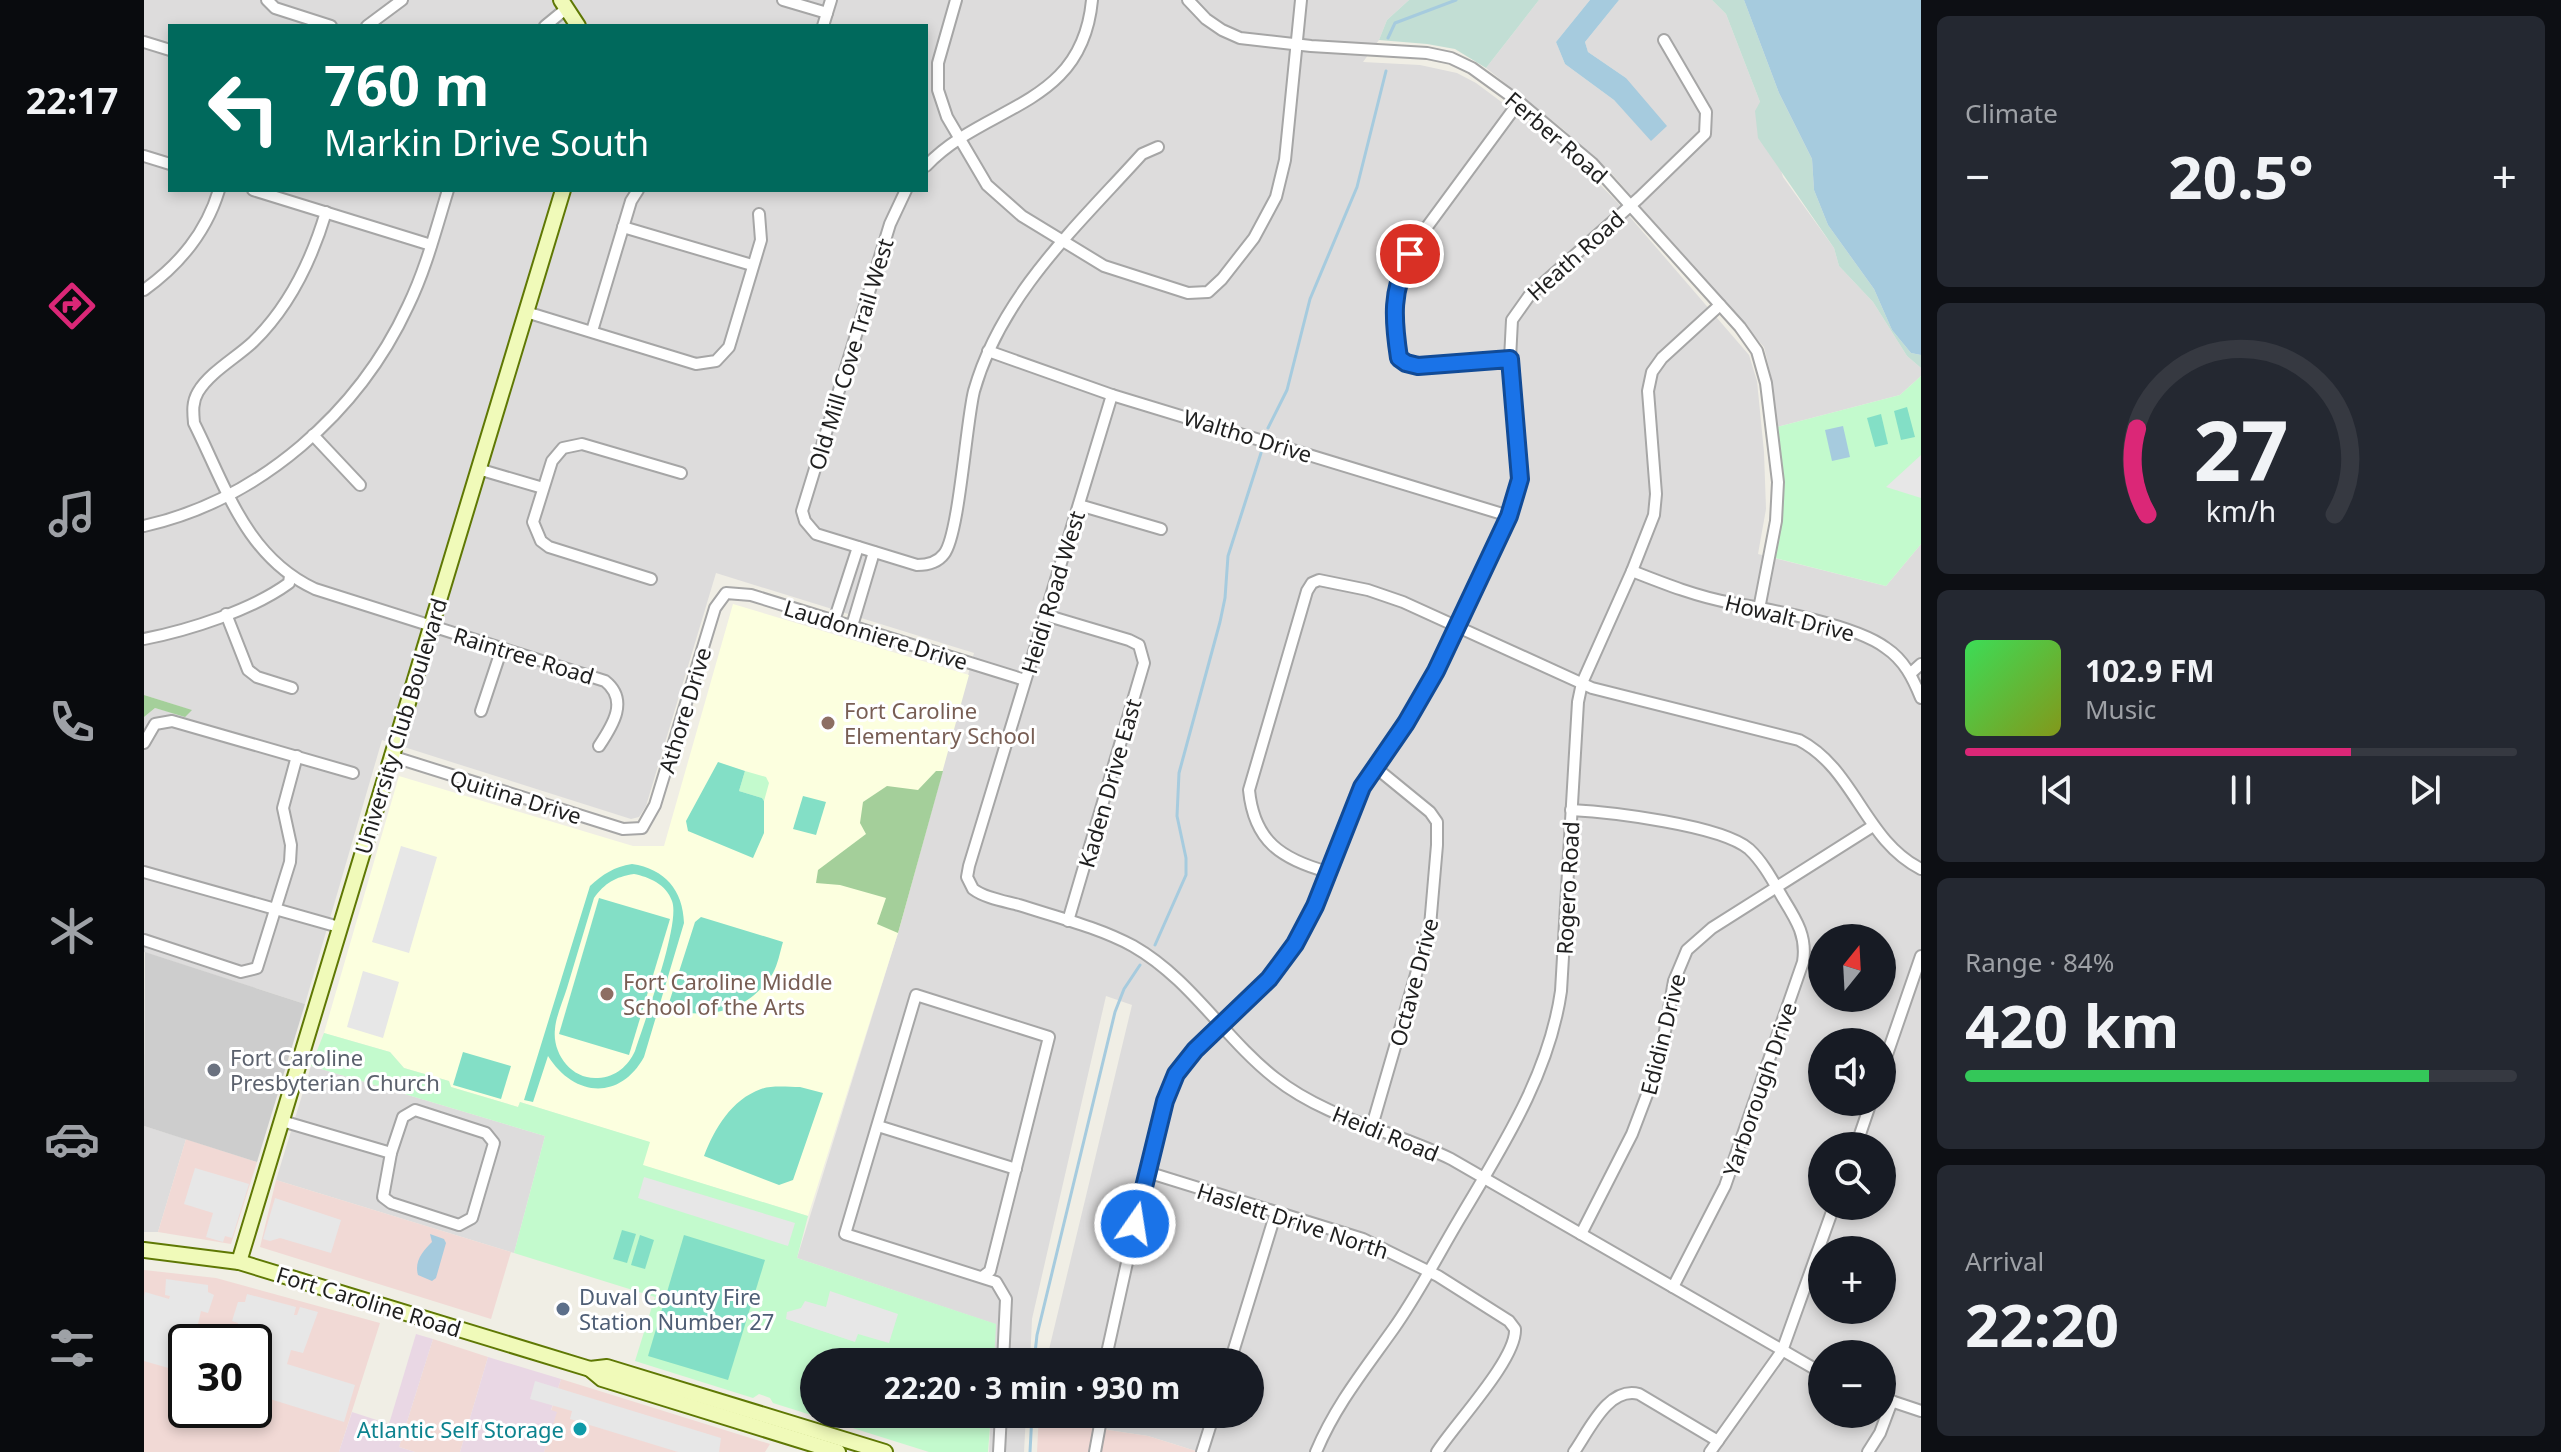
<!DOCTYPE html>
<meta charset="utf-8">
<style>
:root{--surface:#171b24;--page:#242831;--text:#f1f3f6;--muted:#9ea1a6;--line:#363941;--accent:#db2777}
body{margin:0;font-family:"Noto Sans",sans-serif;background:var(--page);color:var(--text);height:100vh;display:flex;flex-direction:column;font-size:30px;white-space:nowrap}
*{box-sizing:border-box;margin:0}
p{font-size:26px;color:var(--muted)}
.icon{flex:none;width:44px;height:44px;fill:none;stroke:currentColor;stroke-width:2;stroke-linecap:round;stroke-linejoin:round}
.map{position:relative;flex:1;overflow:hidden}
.drawer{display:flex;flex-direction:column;gap:16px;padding:16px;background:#0d0f14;width:640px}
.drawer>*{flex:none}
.guide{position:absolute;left:24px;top:24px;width:760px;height:168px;border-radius:0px;box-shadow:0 4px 12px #0003;background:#00695c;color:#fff;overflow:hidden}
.needle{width:52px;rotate:18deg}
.fabs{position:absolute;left:1664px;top:924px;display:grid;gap:16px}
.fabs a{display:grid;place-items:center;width:88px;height:88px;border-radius:50%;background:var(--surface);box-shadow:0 4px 12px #0003;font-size:40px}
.speed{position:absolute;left:24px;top:1324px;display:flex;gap:16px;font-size:40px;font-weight:700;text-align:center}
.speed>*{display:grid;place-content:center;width:104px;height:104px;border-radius:50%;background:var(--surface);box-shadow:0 4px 12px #0003;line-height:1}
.speed .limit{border:4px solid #111;border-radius:12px;background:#fff;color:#111}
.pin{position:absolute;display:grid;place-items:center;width:68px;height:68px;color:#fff;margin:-34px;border:4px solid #fff;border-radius:50%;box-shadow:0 2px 8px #0007}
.me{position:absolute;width:88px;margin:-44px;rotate:13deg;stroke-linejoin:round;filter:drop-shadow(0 0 6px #0008)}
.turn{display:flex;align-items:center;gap:28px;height:168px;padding:0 24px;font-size:36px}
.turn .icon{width:104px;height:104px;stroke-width:2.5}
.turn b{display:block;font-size:56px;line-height:68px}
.big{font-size:60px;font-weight:700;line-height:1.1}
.drawer .card{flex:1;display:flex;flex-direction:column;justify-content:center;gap:12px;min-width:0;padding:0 28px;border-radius:12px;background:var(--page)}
.drawer .dial{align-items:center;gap:0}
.dial svg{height:208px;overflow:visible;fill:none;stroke:var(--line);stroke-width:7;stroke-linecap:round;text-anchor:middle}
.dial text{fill:var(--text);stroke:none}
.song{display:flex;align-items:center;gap:24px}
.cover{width:96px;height:96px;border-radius:12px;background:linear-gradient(135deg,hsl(130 70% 55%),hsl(70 70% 35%))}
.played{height:8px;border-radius:4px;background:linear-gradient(90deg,var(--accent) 70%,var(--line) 70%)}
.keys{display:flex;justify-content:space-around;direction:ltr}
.heat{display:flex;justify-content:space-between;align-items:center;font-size:44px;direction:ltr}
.charge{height:12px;border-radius:6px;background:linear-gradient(90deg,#34c759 84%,var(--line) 0)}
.trip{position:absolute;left:656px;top:1348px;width:464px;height:80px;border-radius:40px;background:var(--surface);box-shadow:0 4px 12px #0003;font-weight:700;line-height:80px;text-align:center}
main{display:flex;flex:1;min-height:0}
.tab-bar{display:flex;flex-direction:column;width:144px;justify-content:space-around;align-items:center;background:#090b0e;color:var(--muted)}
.tab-bar .icon{width:56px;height:56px}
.tab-bar .current{color:var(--accent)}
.tab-bar b{font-size:36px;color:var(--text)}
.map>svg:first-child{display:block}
.residential{fill:#dddcdc;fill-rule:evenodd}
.commercial{fill:#f1d9d5;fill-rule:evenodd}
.industrial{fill:#e9d7e4}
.education{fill:#fcffdf}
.religious{fill:#cdcdcd}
.forest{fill:#a4cf9a}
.wetland{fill:#c2ded4}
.park{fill:#c3facd}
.pitch{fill:#83dfc6;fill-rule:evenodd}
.parking{fill:#e7e7e7}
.water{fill:#a6cbde}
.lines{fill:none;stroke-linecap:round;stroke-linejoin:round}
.stream{stroke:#a6cbde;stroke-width:3}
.street-casing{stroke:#a6a6a6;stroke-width:14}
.secondary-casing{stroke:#5f7804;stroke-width:18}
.street{stroke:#fff;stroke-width:10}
.secondary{stroke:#f0fab9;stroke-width:14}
.route-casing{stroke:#114b97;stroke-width:20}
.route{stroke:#1a73e8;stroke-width:14}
.education-dot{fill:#8d6e63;stroke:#fff;stroke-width:3}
.worship-dot{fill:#6b7280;stroke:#fff;stroke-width:3}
.service-dot{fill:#5c6f8a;stroke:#fff;stroke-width:3}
.culture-dot{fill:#0f9aa8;stroke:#fff;stroke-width:3}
.labels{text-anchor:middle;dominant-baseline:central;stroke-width:6;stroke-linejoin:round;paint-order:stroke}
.street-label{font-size:22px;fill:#1f1f1f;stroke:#fff}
.education-label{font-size:22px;fill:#785e54;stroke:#fff;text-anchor:start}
.worship-label{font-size:22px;fill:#5b616d;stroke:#fff;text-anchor:start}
.service-label{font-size:22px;fill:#4e5e75;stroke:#fff;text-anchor:start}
.culture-label{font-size:22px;fill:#0d838f;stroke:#fff;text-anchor:end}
</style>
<main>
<nav class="tab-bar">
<b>22:17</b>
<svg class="icon current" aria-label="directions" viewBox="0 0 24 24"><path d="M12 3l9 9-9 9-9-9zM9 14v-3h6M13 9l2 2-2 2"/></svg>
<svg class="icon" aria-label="music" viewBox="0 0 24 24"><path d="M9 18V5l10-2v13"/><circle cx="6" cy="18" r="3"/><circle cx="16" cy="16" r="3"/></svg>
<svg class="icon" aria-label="phone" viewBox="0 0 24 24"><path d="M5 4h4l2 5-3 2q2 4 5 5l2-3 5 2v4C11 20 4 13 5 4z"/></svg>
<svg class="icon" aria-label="climate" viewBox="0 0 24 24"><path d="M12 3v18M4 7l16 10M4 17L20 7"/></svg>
<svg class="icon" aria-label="car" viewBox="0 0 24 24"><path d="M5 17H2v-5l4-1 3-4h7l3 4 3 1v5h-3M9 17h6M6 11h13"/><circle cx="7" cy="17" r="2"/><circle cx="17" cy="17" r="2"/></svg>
<svg class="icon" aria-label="filters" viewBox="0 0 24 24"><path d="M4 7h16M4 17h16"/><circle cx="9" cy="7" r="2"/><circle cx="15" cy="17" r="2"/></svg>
</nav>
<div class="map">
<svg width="1777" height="1452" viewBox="0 0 1777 1452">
<rect width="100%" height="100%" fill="#f0eee5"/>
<g class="residential">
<path d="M0,0H1265L1243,20L1235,40L1219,62L1276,65L1313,73L1332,83L1422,150L1473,202L1605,355L1613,381L1620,452L1622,509L1614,554L1742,586L1777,544V1452H1055L1004,1436L964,1430L949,1417L915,1414H1106V1362H902L988,1005L962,996L888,1319L886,1362H850L851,1324L653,1258L754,933L830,653L572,573L502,806L495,817L487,819L238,740L161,1004L0,952V717L11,708L41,716L47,710L0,695ZM26,26H782V190H26ZM1678,938H1738V998H1678ZM1678,1042H1738V1102H1678ZM1678,1146H1738V1206H1678ZM1678,1250H1738V1310H1678ZM1678,1354H1738V1414H1678Z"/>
<path d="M1395,0H1446L1412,42L1421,64L1470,100L1507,140L1482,78L1444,52L1441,42L1475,0H1568L1582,14L1616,102L1639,177L1690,248L1695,266L1729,302L1763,356L1777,368V376L1756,395L1633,427L1628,380L1620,347L1468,174L1420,130L1342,68Z"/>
<path d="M167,1066L401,1136L370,1253L132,1180Z"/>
<path d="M0,1126L42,1139L14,1232H0Z"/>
<path d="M847,1414H882L880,1452H845Z"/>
</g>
<g class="commercial">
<path d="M42,1139L113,1162L87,1244L14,1232Z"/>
<path d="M132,1180L367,1252L347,1319L116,1247Z"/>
<path d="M0,1270L72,1278L236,1323L195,1452H0ZM42,1342H110V1410H42Z"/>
<path d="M289,1339L344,1357L316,1452H271L255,1447Z"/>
<path d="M417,1379L626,1444L621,1452H400L412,1413L407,1411Z"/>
<path d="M895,1414L949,1417L964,1430L1004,1436L1055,1452H893Z"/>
</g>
<g class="industrial">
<path d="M272,1334L289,1339L255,1447L271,1452H195L208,1412L245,1424Z"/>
<path d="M344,1357L417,1379L407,1410L413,1412L400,1452H316Z"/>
</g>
<path class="education" d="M589,604L825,675L754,933L664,1216L498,1165L505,1142L376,1102L374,1107L307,1087L305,1081L260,1068L246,1052L180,1033L255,776L489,846H520Z"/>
<path class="religious" d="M1,952L161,1004L113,1162L0,1126Z"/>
<g class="forest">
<path d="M0,695L48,710L41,717L11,708L0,717Z"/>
<path d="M792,771H799L754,933L733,924L742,898L696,885L672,883L674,870L722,834L716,823L719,802L743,786L774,790Z"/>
</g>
<g class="wetland">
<path d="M1265,0H1395L1342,68L1311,49L1283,44L1235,40L1243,20Z"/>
<path d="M1568,0H1600L1635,93L1668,159L1670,190L1684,225L1730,289L1748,330L1767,353L1777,355V368L1763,356L1729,302L1695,266L1690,248L1614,138L1611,111L1616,102L1582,14Z"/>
</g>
<g class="park">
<path d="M1777,376V544L1742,586L1631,558L1638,512L1633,427L1756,395Z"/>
<path d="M601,771L622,777L625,783L620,801L618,798L595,791Z"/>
<path d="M180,1033L246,1052L260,1068L305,1081L307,1087L374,1107L376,1102L506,1142L499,1165L664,1216L653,1258L852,1324L850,1362H670V1414H847L844,1452H785L629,1403L626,1398L615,1394L609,1398L491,1361L511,1297L370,1253L401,1136L167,1066Z"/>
</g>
<g class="pitch">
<path d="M1763,407L1771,437L1757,440L1750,411Z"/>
<path d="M1737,414L1744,444L1731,447L1723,418Z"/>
<path d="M574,762L601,771L595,791L618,798L620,801V833L609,858L544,831L542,821Z"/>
<path d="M659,796L682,802L672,835L649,829Z"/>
<path d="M488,864C521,869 539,890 540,923L500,1057C475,1102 429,1096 404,1056L389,1102L380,1100L446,886C459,874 470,867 488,864ZM490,874C505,877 522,884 528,901C537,923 500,1023 491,1051C484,1066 472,1077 454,1078C428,1080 408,1054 411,1029C412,1016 419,1001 423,988C432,958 441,928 450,898C461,883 471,877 490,874Z"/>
<path d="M455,898L526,919L485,1055L415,1034Z"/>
<path d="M557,917L639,942C636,952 634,964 629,973C605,1012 565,1020 523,1009L551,922Z"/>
<path d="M319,1052L367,1066L357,1099L309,1085Z"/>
<path d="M656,1087L679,1093L649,1180L635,1185L560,1156C571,1128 587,1100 617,1089C628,1085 644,1087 656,1087Z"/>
<path d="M478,1230L492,1234L483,1263L469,1259Z"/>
<path d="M496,1235L510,1240L501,1269L487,1265Z"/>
<path d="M540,1235L621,1260L584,1380L504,1356Z"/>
</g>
<g class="parking">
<path d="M1777,455V498L1742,487Z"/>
<path d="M257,846L293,857L265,953L228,942Z"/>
<path d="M219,971L255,982L239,1038L203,1027Z"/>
<path d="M51,1168L105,1184L88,1238L81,1236L79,1242L62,1237L69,1213L40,1204Z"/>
<path d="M500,1177L651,1223L644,1246L494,1198Z"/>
<path d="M131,1198L197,1220L187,1253L136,1238L126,1241L119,1239Z"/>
<path d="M22,1279L64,1285V1292L70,1295L64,1313L57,1311L54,1324L90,1335L94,1323L88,1321L94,1302H101L103,1294L152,1307L150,1315H153L156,1307L174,1312L159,1353L147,1350L143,1364L211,1385L200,1422L110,1394V1342H42V1373L0,1361V1297L1,1292L25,1299L26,1296L21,1295Z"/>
<path d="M686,1291L754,1314L745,1343L714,1334L711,1342L642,1319L643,1312L657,1308L661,1301L682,1307Z"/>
<path d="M391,1381L577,1438L575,1452H534L426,1419L428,1411L386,1399Z"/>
</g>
<g class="water">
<path d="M1446,0H1475L1441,42L1444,52L1482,78L1523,126L1507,141L1470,100L1421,64L1412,42Z"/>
<path d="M1600,0H1777V355L1767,353L1748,330L1730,289L1684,225L1670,190L1668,159L1635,93Z"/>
<path d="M1699,426L1706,457L1688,461L1681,430Z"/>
<path d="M286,1234L300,1239L302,1243L292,1278L288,1281L274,1275C270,1261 279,1251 288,1242Z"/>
</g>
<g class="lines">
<g class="stream">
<path d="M1244,38L1251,23L1312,0"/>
<path d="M1124,428L1143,390L1166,299L1213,187L1242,71"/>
<path d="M1011,945L1042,875V858L1033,816L1035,773L1076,622L1081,598L1084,556L1117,453"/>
<path d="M890,1362L893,1335L971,1012L980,989L996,965"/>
<path d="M886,1452L888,1414"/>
</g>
<defs>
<g id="street">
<path d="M123,0L131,8L187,26"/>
<path d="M639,0L683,13"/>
<path d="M812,0L794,63V90L803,117L843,185L878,216L960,266L1044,293L1064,292L1078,279L1110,238L1132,197L1141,160L1157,0"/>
<path d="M1044,0L1062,19L1078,30L1096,38L1167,46L1283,53L1307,58L1328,68L1375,102L1448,163L1596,327L1613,351L1622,383L1634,482L1632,521L1615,609"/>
<path d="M223,26L258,0"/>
<path d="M401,26L423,8"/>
<path d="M679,26L687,0"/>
<path d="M0,42L26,50"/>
<path d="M0,156L26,164"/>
<path d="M782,166C842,103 938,108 948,0"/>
<path d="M109,190L287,245"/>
<path d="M762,190L746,224L658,511L661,521L672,534L773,565C783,565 794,562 800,554C815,536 822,423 830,391C857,295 933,226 998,154L1014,147"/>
<path d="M182,212C168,259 145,307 109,342C92,358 66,372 54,392C48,402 49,412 50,423C82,487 102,557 171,589L461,681C485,700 469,725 455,746"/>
<path d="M479,227L608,265"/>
<path d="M0,290C36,264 62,233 75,190"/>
<path d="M382,312L552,364L572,361L585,347L617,240L615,214"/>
<path d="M448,331L487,201L494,190"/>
<path d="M844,351L968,395L1365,516"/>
<path d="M1366,359L1267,366L1255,358C1246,303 1249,282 1277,235L1375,102"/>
<path d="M968,395L825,866L823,877L829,889C841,898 860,901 875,905C912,917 954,927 989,946C1047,979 1080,1038 1131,1078C1183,1119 1250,1131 1307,1159L1678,1373"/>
<path d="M169,435L216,485"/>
<path d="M334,469L399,488"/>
<path d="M935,505L1017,529"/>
<path d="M0,526C116,500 215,412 264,306C282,269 292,229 304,190"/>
<path d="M1488,571C1521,584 1554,597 1588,603C1628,610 1712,625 1742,648C1760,660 1769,678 1777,698"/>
<path d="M507,579L405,547L397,541L389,522L408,461L419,448L438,444L537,473"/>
<path d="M82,614L104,670L113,677L148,688"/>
<path d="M901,615L985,640L995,645L1000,663L924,921"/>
<path d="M690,621L714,547"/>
<path d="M708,626L730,552"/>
<path d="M0,639C46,630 108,610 145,583L146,576"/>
<path d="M1767,673L1777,664"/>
<path d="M337,711L358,648"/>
<path d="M0,743L11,724L28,721L209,773"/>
<path d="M247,756L479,829L498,828L511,805L571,608L582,593L607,595L881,680"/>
<path d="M1427,810C1466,812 1577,825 1605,849C1620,863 1630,883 1640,900C1653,921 1663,937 1659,962L1581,1186L1529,1287"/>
<path d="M0,872L195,927"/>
<path d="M1184,872C1137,859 1110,841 1105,790L1163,591L1168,583L1175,580L1224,590L1259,602L1448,688L1655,740C1711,769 1720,840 1777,869"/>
<path d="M0,940L97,972L113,968L146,862L147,845L139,808L153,756"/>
<path d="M1738,1069L1777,956"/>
<path d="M271,1110L342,1133L350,1143L328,1218L315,1225L247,1203L239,1197L247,1153L259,1117Z"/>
<path d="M138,1121L247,1153"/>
<path d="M734,1126L872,1169"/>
<path d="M1228,1126L1286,926L1293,845V822L1286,812L1231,767"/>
<path d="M1712,1146L1727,1102"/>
<path d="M1003,1172L1219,1239L1294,1276L1365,1321L1371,1329C1373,1359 1310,1425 1293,1452"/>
<path d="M1437,1234L1488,1134L1507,1084L1518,1048L1530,981L1543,950L1568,928L1729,826"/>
<path d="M838,1277L846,1271L905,1037L772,995L701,1234L852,1282L862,1299L859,1362"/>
<path d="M961,1362L1003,1172L1026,1086L1051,1050L1125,979L1151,944L1171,906L1218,787L1278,697L1365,516L1376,479L1366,359L1368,320L1385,296L1495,198L1561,134L1562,112L1520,40"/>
<path d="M1086,1362L1132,1212"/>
<path d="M1738,1398L1777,1411"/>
<path d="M855,1452L857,1414"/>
<path d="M951,1452L958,1414"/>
<path d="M1058,1452L1070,1414"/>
<path d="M1172,1452C1191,1406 1221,1369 1250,1328C1274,1294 1294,1255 1316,1218C1358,1147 1405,1075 1417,991L1434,702L1438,683L1488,571L1510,515L1512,494L1504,391L1508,372L1518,358L1576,305"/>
<path d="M1430,1452C1445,1431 1464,1386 1495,1394L1574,1441"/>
<path d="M1566,1452L1638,1351L1690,1206"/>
<path d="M1724,1452L1736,1433L1748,1401"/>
</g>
<g id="secondary">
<path d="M417,0L434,26"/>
<path d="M0,1250L95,1262L446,1369L463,1367L741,1452"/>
<path d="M95,1262L419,190"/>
<path d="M446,1369L458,1379L694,1452"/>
</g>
</defs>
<use href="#street" class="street-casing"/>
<use href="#secondary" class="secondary-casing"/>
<use href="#street" class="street"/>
<use href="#secondary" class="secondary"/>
</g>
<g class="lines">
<defs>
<path id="route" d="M991,1224L1021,1101L1032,1074L1051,1050L1125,979L1151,944L1171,906L1218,787L1262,723L1292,671L1365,516L1376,479L1366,359L1274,366L1262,363L1255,358C1249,318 1247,291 1266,254"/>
</defs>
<use href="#route" class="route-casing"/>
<use href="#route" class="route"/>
</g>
<g class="education-dot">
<circle cx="684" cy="723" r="8"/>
<circle cx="463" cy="994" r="8"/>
</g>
<circle class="worship-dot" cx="70" cy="1070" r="8"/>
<circle class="service-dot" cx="419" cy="1309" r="8"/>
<circle class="culture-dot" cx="436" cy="1429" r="8"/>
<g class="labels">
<g class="street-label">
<text transform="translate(1413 137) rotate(41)">Ferber Road</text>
<text transform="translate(1431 255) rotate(-42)">Heath Road</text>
<text transform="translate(706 354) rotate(-73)">Old Mill Cove Trail West</text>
<text transform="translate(1104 435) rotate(17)">Waltho Drive</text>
<text transform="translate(908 592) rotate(-73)">Heidi Road West</text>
<text transform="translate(1646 617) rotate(14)">Howalt Drive</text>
<text transform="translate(732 634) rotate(17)">Laudonniere Drive</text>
<text transform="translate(380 655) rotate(17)">Raintree Road</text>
<text transform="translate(540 710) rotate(-73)">Athore Drive</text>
<text transform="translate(256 726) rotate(-73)">University Club Boulevard</text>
<text transform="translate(965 783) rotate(-74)">Kaden Drive East</text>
<text transform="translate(372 796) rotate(17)">Quitina Drive</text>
<text transform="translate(1423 888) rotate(-87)">Rogero Road</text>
<text transform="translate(1269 982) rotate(-75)">Octave Drive</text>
<text transform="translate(1518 1034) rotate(-76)">Edidin Drive</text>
<text transform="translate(1615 1089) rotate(-71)">Yarborough Drive</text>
<text transform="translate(1242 1133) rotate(22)">Heidi Road</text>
<text transform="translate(1149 1220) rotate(18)">Haslett Drive North</text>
<text transform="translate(225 1301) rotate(17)">Fort Caroline Road</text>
</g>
<g class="education-label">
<text x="700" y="710">Fort Caroline<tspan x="700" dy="25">Elementary School</tspan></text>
<text x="479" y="981">Fort Caroline Middle<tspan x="479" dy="25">School of the Arts</tspan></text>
</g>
<g class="worship-label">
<text x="86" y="1057">Fort Caroline<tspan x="86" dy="25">Presbyterian Church</tspan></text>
</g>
<g class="service-label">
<text x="435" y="1296">Duval County Fire<tspan x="435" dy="25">Station Number 27</tspan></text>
</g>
<g class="culture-label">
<text x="420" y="1429">Atlantic Self Storage</text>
</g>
</g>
</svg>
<div class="fabs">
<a><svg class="needle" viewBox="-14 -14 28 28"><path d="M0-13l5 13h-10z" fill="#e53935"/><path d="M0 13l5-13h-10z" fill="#9ea1a6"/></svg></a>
<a><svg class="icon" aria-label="sound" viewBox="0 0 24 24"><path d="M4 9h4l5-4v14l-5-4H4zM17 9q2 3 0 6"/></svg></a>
<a><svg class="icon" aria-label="search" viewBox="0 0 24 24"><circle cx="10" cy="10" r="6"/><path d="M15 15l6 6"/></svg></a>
<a>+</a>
<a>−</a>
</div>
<div class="speed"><div class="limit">30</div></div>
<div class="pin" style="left:1266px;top:254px;background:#d93025"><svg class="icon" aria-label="arrive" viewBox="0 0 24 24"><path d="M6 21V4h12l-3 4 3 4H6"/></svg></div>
<svg class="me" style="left:991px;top:1224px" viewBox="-20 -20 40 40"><circle r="17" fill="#1a73e8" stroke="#fff" stroke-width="3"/><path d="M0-11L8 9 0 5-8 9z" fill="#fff"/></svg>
<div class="trip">22:20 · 3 min · 930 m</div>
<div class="guide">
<div class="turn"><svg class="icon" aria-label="left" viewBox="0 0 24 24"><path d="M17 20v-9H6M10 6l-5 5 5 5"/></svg><div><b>760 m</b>Markin Drive South</div></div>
</div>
</div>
<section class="drawer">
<div class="card"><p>Climate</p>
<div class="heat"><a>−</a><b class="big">20.5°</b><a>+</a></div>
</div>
<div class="card dial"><svg viewBox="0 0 100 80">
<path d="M14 69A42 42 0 1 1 86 69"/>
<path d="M14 69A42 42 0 0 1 10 36" stroke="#db2777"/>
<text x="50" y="56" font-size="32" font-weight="700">27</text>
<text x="50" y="72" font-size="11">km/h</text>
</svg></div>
<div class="card">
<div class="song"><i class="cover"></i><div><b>102.9 FM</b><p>Music</p></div></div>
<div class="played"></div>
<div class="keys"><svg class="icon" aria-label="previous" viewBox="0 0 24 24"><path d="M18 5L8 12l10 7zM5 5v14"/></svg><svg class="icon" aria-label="pause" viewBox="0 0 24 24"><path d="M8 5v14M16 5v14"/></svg><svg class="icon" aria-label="next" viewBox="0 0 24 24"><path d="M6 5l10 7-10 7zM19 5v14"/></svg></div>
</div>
<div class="card"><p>Range · 84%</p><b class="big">420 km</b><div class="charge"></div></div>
<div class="card"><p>Arrival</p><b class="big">22:20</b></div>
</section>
</main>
